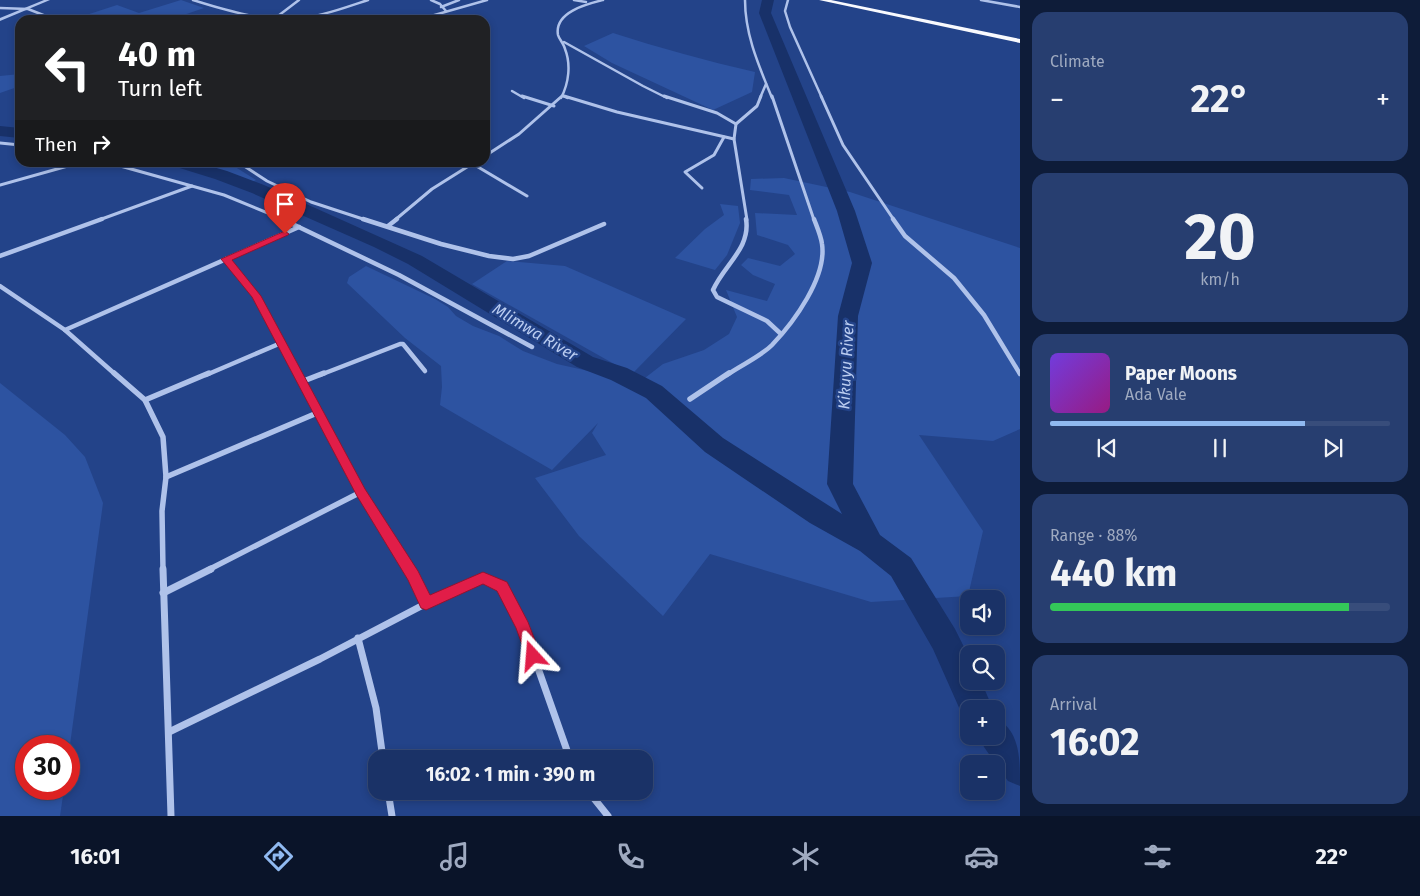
<!DOCTYPE html>
<meta charset="utf-8">
<style>
:root{--surface:#1a3267;--page:#273e70;--text:#f1f3f6;--muted:#9faac0;--line:#384d7b;--accent:#90b9f0}
body{margin:0;font-family:"Fira Sans",sans-serif;background:var(--page);color:var(--text);height:100vh;display:flex;flex-direction:column;font-size:19px;white-space:nowrap}
*{box-sizing:border-box;margin:0}
p{font-size:16px;color:var(--muted)}
.icon{flex:none;width:28px;height:28px;fill:none;stroke:currentColor;stroke-width:2;stroke-linecap:round;stroke-linejoin:round}
.map{position:relative;flex:1;overflow:hidden}
.side{display:flex;flex-direction:column;gap:12px;padding:12px;background:#0e1c39;width:400px}
.side>*{flex:none}
.banner{position:absolute;left:15px;top:15px;width:475px;height:152px;border-radius:15px;box-shadow:0 2px 8px #0003,0 0 0 1px var(--line);background:#202124;color:#fff;overflow:hidden}
.fabs{position:absolute;left:960px;top:590px;display:grid;gap:10px}
.fabs a{display:grid;place-items:center;width:45px;height:45px;border-radius:10px;background:var(--surface);box-shadow:0 2px 8px #0003,0 0 0 1px var(--line);font-size:25px}
.speed{position:absolute;left:15px;top:735px;display:flex;gap:10px;font-size:25px;font-weight:700;text-align:center}
.speed>*{display:grid;place-content:center;width:65px;height:65px;border-radius:50%;background:var(--surface);box-shadow:0 2px 8px #0003,0 0 0 1px var(--line);line-height:1}
.speed .limit{border:8px solid #d22;background:#fff;color:#111}
.pin{position:absolute;display:grid;place-items:center;width:42px;height:42px;color:#fff;margin:-51px -21px;border-radius:50% 50% 50% 0;rotate:-45deg;box-shadow:0 0 5px #0007}
.pin .icon{rotate:45deg}
.me{position:absolute;width:55px;margin:-28px;rotate:341deg;stroke-linejoin:round;filter:drop-shadow(0 0 4px #0008)}
.turn{display:flex;align-items:center;gap:18px;height:105px;padding:0 20px;font-size:22px}
.turn .icon{width:65px;height:65px;stroke-width:2.5}
.turn b{display:block;font-size:35px;line-height:42px}
.then{display:flex;align-items:center;height:48px;padding:0 20px;background:#0003;gap:10px;font-size:19px}
.big{font-size:38px;font-weight:700;line-height:1.1}
.side .card{flex:1;display:flex;flex-direction:column;justify-content:center;gap:8px;min-width:0;padding:0 18px;border-radius:15px;background:var(--page)}
.side .dial{align-items:center;gap:0}
.dial b{font-size:65px;line-height:1}
.song{display:flex;align-items:center;gap:15px}
.cover{width:60px;height:60px;border-radius:8px;background:linear-gradient(135deg,hsl(260 70% 55%),hsl(310 70% 35%))}
.played{height:5px;border-radius:2px;background:linear-gradient(90deg,var(--accent) 75%,var(--line) 75%)}
.keys{display:flex;justify-content:space-around;direction:ltr}
.heat{display:flex;justify-content:space-between;align-items:center;font-size:28px;direction:ltr}
.charge{height:8px;border-radius:4px;background:linear-gradient(90deg,#34c759 88%,var(--line) 0)}
.trip{position:absolute;left:368px;top:750px;width:285px;height:50px;border-radius:15px;background:var(--surface);box-shadow:0 2px 8px #0003,0 0 0 1px var(--line);font-weight:700;line-height:50px;text-align:center}
.tabs{display:flex;height:80px;justify-content:space-around;align-items:center;background:#0a1429;color:var(--muted)}
.tabs .icon{width:35px;height:35px}
.tabs .on{color:var(--accent)}
.tabs b{font-size:22px;color:var(--text)}
main{display:flex;flex:1;min-height:0}
.map>svg:first-child{display:block}
.green{fill:#2d53a1}
.lines{fill:none;stroke-linecap:round;stroke-linejoin:round}
.river{fill:#183169;fill-rule:evenodd}
.minor-far4{stroke:#afc2ea;stroke-width:2.5}
.minor-far3{stroke:#afc2ea;stroke-width:3}
.minor-far2{stroke:#afc2ea;stroke-width:4.5}
.minor-far1{stroke:#afc2ea;stroke-width:5.5}
.minor{stroke:#afc2ea;stroke-width:7}
.tertiary{fill:#afc2ea;fill-rule:evenodd}
.trunk{fill:#f9fafe;fill-rule:evenodd}
.route{fill:#e11d48;stroke:#92132f}
.labels{text-anchor:middle;dominant-baseline:central;stroke-width:5;stroke-linejoin:round;paint-order:stroke}
.water-label{font-size:16px;font-style:italic;fill:#bbcdf1;stroke:#234389}
</style>
<main>
<div class="map">
<svg width="1020" height="816" viewBox="0 0 1020 816">
<rect width="100%" height="100%" fill="#234389"/>
<g class="green">
<path d="M181,0L204,8L169,20L74,19L117,5L139,13Z"/>
<path d="M613,33C660,48 707,61 755,72L752,92L713,110L612,63L584,46Z"/>
<path d="M20,74V86L0,93V76Z"/>
<path d="M187,163H229L256,180L250,183Z"/>
<path d="M784,178L850,192L1020,248V429L993,441L919,435L983,531L968,596L871,602L710,554L663,616L579,536L535,478L606,455L592,433L598,423L552,470L440,405L442,387L441,366L405,338L347,283L349,277L366,266L435,299L448,307L456,316L473,326L499,336L523,351L557,364L602,374L632,388L663,364L704,350L729,334L737,317L726,290L767,301L775,284L753,275L741,265L748,258L780,266L795,254L788,245L757,235L755,213L797,215L789,195L750,190L751,179Z"/>
<path d="M720,204L738,206L740,223L727,255L715,270L675,258L705,229L724,215Z"/>
<path d="M507,261L565,266L686,319L632,374L472,284Z"/>
<path d="M0,383L65,435L85,457L103,503L69,752V746H26V789H64L60,816H0Z"/>
</g>
<g class="lines">
<g class="river">
<path d="M762,0H774L771,13L855,211L872,263L858,316L853,484L880,535L911,558L955,629L969,657V681H981L993,709H969V722L965,721L933,649L891,576L860,551L810,523L705,452L646,398L611,380L577,367L408,264L374,247L252,193L215,179L170,165L168,162H196L227,171L264,185L422,256L593,357L627,368L662,386L723,438L842,514L827,484L838,316L852,263L837,211L759,13Z"/>
<path d="M0,126L20,128V138L0,136Z"/>
<path d="M996,718C1020,731 1020,758 1020,786L1008,781L984,747L980,736H996Z"/>
</g>
<g class="minor-far4">
<path d="M193,0C228,11 264,22 302,18C324,16 346,7 368,0"/>
<path d="M431,0L440,4L446,11"/>
<path d="M574,0L586,2"/>
<path d="M745,0C745,35 759,66 772,98"/>
<path d="M788,0L785,11L790,27L822,98"/>
<path d="M981,0L1020,7"/>
<path d="M441,7L459,0"/>
<path d="M0,8L28,9L56,20"/>
<path d="M274,19L299,0"/>
<path d="M417,20L487,0"/>
<path d="M564,42L643,86L667,98"/>
<path d="M512,91L524,98"/>
<path d="M563,96L568,98"/>
<path d="M561,98C569,83 571,64 565,49C564,44 559,39 558,35C554,12 587,4 603,0"/>
<path d="M760,98L766,84"/>
</g>
<g class="minor-far3">
<path d="M522,96L554,106"/>
<path d="M564,96L617,112L734,139"/>
<path d="M664,96L717,113L736,124"/>
<path d="M772,96L814,220"/>
<path d="M821,96L843,145L894,220"/>
<path d="M0,143L20,145"/>
<path d="M485,156L519,134L562,96"/>
<path d="M106,162L224,195L285,220"/>
<path d="M238,162L267,181L311,202L366,220"/>
<path d="M473,164L527,196"/>
<path d="M0,185L82,162"/>
<path d="M702,188L685,172L714,155L724,137"/>
<path d="M99,220L192,186"/>
<path d="M395,220L432,189L475,162"/>
<path d="M747,220L734,139L736,124L757,106L761,96"/>
</g>
<g class="minor-far2">
<path d="M282,219L399,275L532,347"/>
<path d="M363,219L441,244L489,256L513,259L529,256L604,224"/>
<path d="M746,219C751,248 724,265 713,290L717,297L767,321L781,334"/>
<path d="M893,219L905,236L954,278L984,315L1020,374"/>
<path d="M388,226L397,219"/>
<path d="M0,256L102,219"/>
<path d="M226,259L256,296L298,375"/>
<path d="M0,286L65,330L116,375"/>
<path d="M65,330L299,227"/>
<path d="M206,375L281,343"/>
<path d="M320,375L400,344H403L425,371"/>
<path d="M727,375C741,365 760,357 772,345C794,322 827,277 822,244C821,236 817,227 814,219"/>
</g>
<g class="minor-far1">
<path d="M114,373L145,400L163,437L166,477L162,511L163,570"/>
<path d="M297,373L361,492L409,570"/>
<path d="M301,382L324,373"/>
<path d="M690,399L729,373"/>
<path d="M145,400L209,373"/>
<path d="M166,477L317,413"/>
<path d="M208,570L361,492"/>
</g>
<g class="minor">
<path d="M163,569L171,816"/>
<path d="M163,593L211,569"/>
<path d="M427,603L483,578L502,587L517,616L527,637L570,759"/>
<path d="M358,638L376,708L383,759"/>
<path d="M169,732L320,659L427,603L408,569"/>
<path d="M388,791L392,816"/>
<path d="M588,791L608,816"/>
</g>
<path class="tertiary" d="M44,0H50L0,21V18Z"/>
<path class="trunk" d="M819,0H831L1020,39V43Z"/>
</g>
<path class="route" d="M285,231L289,234L288,235L232,260L261,296L365,489L418,571L430,595L483,572L507,582L528,622L541,656L539,661L533,663L528,661L516,628L497,591L483,584L426,610L421,608L408,580L357,496L252,297L221,259Z"/>
<g class="labels">
<g class="water-label">
<text transform="translate(535 332) rotate(31)">Mlimwa River</text>
<text transform="translate(846 365) rotate(-87)">Kikuyu River</text>
</g>
</g>
</svg>
<div class="fabs">
<a><svg class="icon" aria-label="sound" viewBox="0 0 24 24"><path d="M4 9h4l5-4v14l-5-4H4zM17 9q2 3 0 6"/></svg></a>
<a><svg class="icon" aria-label="search" viewBox="0 0 24 24"><circle cx="10" cy="10" r="6"/><path d="M15 15l6 6"/></svg></a>
<a>+</a>
<a>−</a>
</div>
<div class="speed"><div class="limit">30</div></div>
<div class="pin" style="left:285px;top:234px;background:#d93025"><svg class="icon" aria-label="arrive" viewBox="0 0 24 24"><path d="M6 21V4h12l-3 4 3 4H6"/></svg></div>
<svg class="me" style="left:533px;top:656px" viewBox="-20 -20 40 40"><path d="M0-17L14 15 0 8-14 15z" fill="#e11d48" stroke="#fff" stroke-width="4"/></svg>
<div class="trip">16:02 · 1 min · 390 m</div>
<div class="banner">
<div class="turn"><svg class="icon" aria-label="left" viewBox="0 0 24 24"><path d="M17 20v-9H6M10 6l-5 5 5 5"/></svg><div><b>40 m</b>Turn left</div></div>
<div class="then">Then<svg class="icon" aria-label="right" viewBox="0 0 24 24"><path d="M7 20v-9h11M14 6l5 5-5 5"/></svg></div>
</div>
</div>
<section class="side">
<div class="card"><p>Climate</p>
<div class="heat"><a>−</a><b class="big">22°</b><a>+</a></div>
</div>
<div class="card dial"><b>20</b><p>km/h</p></div>
<div class="card">
<div class="song"><i class="cover"></i><div><b>Paper Moons</b><p>Ada Vale</p></div></div>
<div class="played"></div>
<div class="keys"><svg class="icon" aria-label="previous" viewBox="0 0 24 24"><path d="M18 5L8 12l10 7zM5 5v14"/></svg><svg class="icon" aria-label="pause" viewBox="0 0 24 24"><path d="M8 5v14M16 5v14"/></svg><svg class="icon" aria-label="next" viewBox="0 0 24 24"><path d="M6 5l10 7-10 7zM19 5v14"/></svg></div>
</div>
<div class="card"><p>Range · 88%</p><b class="big">440 km</b><div class="charge"></div></div>
<div class="card"><p>Arrival</p><b class="big">16:02</b></div>
</section>
</main>
<nav class="tabs">
<b>16:01</b>
<svg class="icon on" aria-label="directions" viewBox="0 0 24 24"><path d="M12 3l9 9-9 9-9-9zM9 14v-3h6M13 9l2 2-2 2"/></svg>
<svg class="icon" aria-label="music" viewBox="0 0 24 24"><path d="M9 18V5l10-2v13"/><circle cx="6" cy="18" r="3"/><circle cx="16" cy="16" r="3"/></svg>
<svg class="icon" aria-label="phone" viewBox="0 0 24 24"><path d="M5 4h4l2 5-3 2q2 4 5 5l2-3 5 2v4C11 20 4 13 5 4z"/></svg>
<svg class="icon" aria-label="climate" viewBox="0 0 24 24"><path d="M12 3v18M4 7l16 10M4 17L20 7"/></svg>
<svg class="icon" aria-label="car" viewBox="0 0 24 24"><path d="M5 17H2v-5l4-1 3-4h7l3 4 3 1v5h-3M9 17h6M6 11h13"/><circle cx="7" cy="17" r="2"/><circle cx="17" cy="17" r="2"/></svg>
<svg class="icon" aria-label="filters" viewBox="0 0 24 24"><path d="M4 7h16M4 17h16"/><circle cx="9" cy="7" r="2"/><circle cx="15" cy="17" r="2"/></svg>
<b>22°</b>
</nav>
